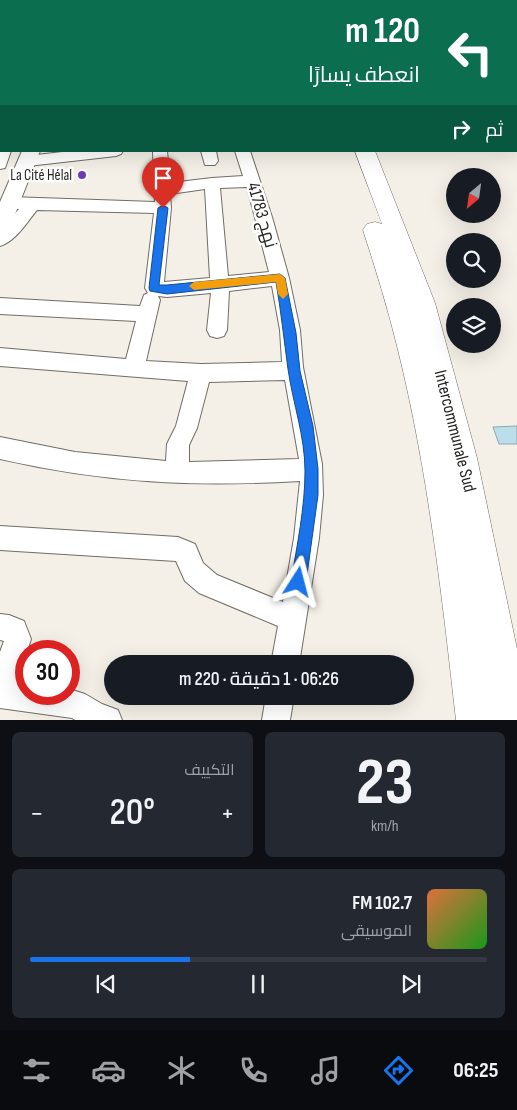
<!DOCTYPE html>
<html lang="ar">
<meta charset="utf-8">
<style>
:root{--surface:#171b24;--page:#242831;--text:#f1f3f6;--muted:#9ea1a6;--line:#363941;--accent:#1a73e8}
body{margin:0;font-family:"Sofia Sans Condensed",Cairo,sans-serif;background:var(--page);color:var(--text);direction:rtl;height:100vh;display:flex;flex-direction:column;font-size:19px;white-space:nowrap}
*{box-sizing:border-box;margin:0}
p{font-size:16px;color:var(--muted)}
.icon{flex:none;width:28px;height:28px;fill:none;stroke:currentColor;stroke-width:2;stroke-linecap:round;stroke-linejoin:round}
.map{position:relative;height:720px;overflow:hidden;direction:ltr}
.details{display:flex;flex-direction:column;gap:12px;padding:12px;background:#0d0f14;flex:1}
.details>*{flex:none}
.banner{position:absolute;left:0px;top:0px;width:518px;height:152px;box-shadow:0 5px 20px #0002;direction:rtl;background:#0b6e4f;color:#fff;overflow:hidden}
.needle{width:32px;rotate:209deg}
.fabs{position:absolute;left:446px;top:168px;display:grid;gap:10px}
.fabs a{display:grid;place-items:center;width:55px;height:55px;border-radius:50%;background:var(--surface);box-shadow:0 5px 20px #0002;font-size:25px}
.speed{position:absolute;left:15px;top:640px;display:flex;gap:10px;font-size:25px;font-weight:700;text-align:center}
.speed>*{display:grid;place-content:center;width:65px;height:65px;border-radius:50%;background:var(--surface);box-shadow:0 5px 20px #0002;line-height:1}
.speed .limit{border:8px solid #d22;background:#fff;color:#111}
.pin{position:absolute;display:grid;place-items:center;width:42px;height:42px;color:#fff;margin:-51px -21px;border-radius:50% 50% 50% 0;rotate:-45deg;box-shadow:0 0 5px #0007}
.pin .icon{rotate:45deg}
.me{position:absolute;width:55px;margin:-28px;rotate:9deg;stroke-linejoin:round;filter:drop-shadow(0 0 4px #0008)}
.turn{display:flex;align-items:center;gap:18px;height:105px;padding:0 15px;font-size:22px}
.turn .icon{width:65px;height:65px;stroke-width:2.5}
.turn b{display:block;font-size:35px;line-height:42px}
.then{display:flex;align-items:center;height:48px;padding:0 15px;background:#0003;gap:10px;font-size:19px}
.big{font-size:38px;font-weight:600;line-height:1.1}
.details .widget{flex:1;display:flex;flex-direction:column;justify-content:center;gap:8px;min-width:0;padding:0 18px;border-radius:8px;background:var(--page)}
.details .dial{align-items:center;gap:0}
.dial b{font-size:65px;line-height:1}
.song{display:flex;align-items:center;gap:15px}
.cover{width:60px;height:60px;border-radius:8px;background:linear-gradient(135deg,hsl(20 70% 55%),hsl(120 70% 35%))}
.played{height:5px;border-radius:2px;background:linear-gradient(90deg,var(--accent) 35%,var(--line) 35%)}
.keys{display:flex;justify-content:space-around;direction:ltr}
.heat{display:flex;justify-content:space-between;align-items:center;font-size:28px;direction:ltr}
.details .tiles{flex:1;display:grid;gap:12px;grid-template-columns:1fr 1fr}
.widget:last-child{grid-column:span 2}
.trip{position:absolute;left:104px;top:655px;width:310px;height:50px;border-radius:25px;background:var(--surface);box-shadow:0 5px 20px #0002;font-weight:600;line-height:50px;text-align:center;direction:rtl}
.tabs{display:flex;height:80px;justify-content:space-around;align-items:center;background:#090b0e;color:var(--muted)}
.tabs .icon{width:35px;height:35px}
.tabs .active{color:var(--accent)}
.tabs b{font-size:22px;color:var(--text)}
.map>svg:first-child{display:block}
.water{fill:#badfeb;stroke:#8ea7af}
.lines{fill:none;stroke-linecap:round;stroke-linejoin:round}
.minor-casing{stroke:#716d66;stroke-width:2}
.tertiary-casing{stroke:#716d66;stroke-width:2}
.trunk-casing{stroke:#716d66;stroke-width:1}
.minor{fill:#fff;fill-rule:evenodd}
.tertiary{fill:#fff;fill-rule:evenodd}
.trunk{fill:#fff;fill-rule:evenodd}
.route{fill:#1a73e8;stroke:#114b97}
.slow{fill:#f59e0b}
.poi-dot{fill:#6f3cb3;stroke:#fff;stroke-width:2}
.labels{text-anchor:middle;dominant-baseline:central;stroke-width:5;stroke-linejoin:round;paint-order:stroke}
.far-poi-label{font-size:15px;fill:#262522;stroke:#fff;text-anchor:end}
.street-label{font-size:18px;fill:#262522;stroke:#fff}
</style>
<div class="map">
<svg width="517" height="720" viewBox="0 0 517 720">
<rect width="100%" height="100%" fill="#f4f0e7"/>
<path class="water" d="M517,426V444H499L493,427Z"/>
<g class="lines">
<defs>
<g id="minor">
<path d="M77,0H94L95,1H77Z"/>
<path d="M164,0H176V1H165Z"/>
<path d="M1,20V30L0,31V21Z"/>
<rect x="0" y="54" width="1" height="8"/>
<path d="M0,147L1,151H11L5,168L0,169Z"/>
<path d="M71,151H123L121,154L116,156L28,166L23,165L20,161L23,157L28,156Z"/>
<path d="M153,151H167L170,183L212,178L243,176L235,151H250L272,217L289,278L300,330L303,367L322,464L323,495L319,538L299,664H271L278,626L199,593L185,581L176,561L0,550V526L178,537L195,544L203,563L217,575L283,602L294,538L300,481C193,487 105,483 0,459V437L75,452L166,461L167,444L176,426L188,381L0,366V348L126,359L136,321L0,314V298L140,306L144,295L148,293L145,288L154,213L37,210C27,222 16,241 0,246V230L19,209L4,207L2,203L4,199L10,197L155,202ZM247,187L269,272L228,276L220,188ZM205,189L210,278L164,282L171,208L170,194ZM272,286L280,330L282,362L201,364L146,361L160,300L158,296L167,297L211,293L207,330L210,336L217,338L224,336L227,330L229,291ZM285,380L299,459L189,462V445L197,428L209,382Z"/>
<path d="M201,151H216L218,161L215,165H205Z"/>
<path d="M0,614L9,615L24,621L31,639L17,682L26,683V694H69V689L85,694L102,704L118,710L122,720H75L72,718L0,708V652L4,641L0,640Z"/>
<path d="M266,696H294L290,720H262Z"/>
</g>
<g id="tertiary">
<path d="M49,0H63L64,1H50Z"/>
<path d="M22,151H40L10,227L7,232L0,235V202Z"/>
</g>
<g id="trunk">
<rect x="299" y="0" width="16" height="1"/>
<path d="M355,151H375L435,303L477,458L517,649V720H456C442,596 428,471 398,350C388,309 376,270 363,230L367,224L375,222L382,224Z"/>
</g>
</defs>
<use href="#minor" class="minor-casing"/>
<use href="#tertiary" class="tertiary-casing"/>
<use href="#trunk" class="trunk-casing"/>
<use href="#minor" class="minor"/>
<use href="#tertiary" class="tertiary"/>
<use href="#trunk" class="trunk"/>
</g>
<path class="route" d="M163,205L168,208L159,285H167L280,274L285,278L296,333L300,371L313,426L318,469V495L306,582L304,587L298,589L293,587L291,582C297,545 305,508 305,471C305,436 293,404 288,369C284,340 281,311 276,282L167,294L150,291L149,288L158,208Z"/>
<path class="slow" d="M280,274L285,278L288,294L283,299L278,294L276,282L194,290L189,286L194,282Z"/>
<circle class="poi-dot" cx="82" cy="175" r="5"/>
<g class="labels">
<g class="far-poi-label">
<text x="72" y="175">La Cité Hélal</text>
</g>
<g class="street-label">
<text transform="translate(262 215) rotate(74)">نهج 41783</text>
<text transform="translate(455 431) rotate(76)">Intercommunale Sud</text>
</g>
</g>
</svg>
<div class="fabs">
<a><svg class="needle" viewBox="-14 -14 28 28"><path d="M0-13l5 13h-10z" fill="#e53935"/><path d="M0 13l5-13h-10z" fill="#9ea1a6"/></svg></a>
<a><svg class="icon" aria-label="search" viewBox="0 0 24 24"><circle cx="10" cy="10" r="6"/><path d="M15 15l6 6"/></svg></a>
<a><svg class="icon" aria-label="layers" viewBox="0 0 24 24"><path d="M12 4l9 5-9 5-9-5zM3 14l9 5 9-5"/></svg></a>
</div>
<div class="speed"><div class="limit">30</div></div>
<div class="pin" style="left:163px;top:208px;background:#d93025"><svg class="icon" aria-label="arrive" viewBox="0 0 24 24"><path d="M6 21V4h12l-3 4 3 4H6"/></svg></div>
<svg class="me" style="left:298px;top:582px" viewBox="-20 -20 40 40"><path d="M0-17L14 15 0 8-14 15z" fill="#1a73e8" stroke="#fff" stroke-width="4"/></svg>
<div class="trip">06:26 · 1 دقيقة · 220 m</div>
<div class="banner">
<div class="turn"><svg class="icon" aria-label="left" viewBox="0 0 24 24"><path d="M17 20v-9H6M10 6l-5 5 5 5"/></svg><div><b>120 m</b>انعطف يسارًا</div></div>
<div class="then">ثم<svg class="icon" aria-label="right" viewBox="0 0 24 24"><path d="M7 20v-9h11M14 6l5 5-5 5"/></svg></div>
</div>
</div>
<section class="details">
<div class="tiles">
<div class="widget dial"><b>23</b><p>km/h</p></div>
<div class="widget"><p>التكييف</p>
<div class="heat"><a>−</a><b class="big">20°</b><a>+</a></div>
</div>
<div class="widget">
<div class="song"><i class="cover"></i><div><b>102.7 FM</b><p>الموسيقى</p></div></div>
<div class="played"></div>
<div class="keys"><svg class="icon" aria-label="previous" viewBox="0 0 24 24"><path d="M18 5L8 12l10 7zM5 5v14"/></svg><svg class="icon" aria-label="pause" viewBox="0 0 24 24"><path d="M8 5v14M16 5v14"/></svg><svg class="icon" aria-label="next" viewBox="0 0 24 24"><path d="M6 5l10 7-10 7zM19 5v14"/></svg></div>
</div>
</div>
</section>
<nav class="tabs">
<b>06:25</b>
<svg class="icon active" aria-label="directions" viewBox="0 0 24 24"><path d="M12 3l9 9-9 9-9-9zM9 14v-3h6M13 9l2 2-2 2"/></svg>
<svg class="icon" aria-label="music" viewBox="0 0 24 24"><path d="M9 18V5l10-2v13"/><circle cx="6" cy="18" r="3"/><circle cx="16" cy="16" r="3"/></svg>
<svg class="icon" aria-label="phone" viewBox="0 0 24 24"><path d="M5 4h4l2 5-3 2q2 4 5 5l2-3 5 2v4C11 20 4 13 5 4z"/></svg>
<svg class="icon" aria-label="climate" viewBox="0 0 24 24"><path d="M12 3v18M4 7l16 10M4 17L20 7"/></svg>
<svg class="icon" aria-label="car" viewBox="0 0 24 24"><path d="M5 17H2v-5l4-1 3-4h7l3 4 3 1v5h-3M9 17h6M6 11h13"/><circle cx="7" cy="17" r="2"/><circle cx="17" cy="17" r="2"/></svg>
<svg class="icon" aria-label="filters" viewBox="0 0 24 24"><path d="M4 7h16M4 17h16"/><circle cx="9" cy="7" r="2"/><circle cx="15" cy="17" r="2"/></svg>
</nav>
